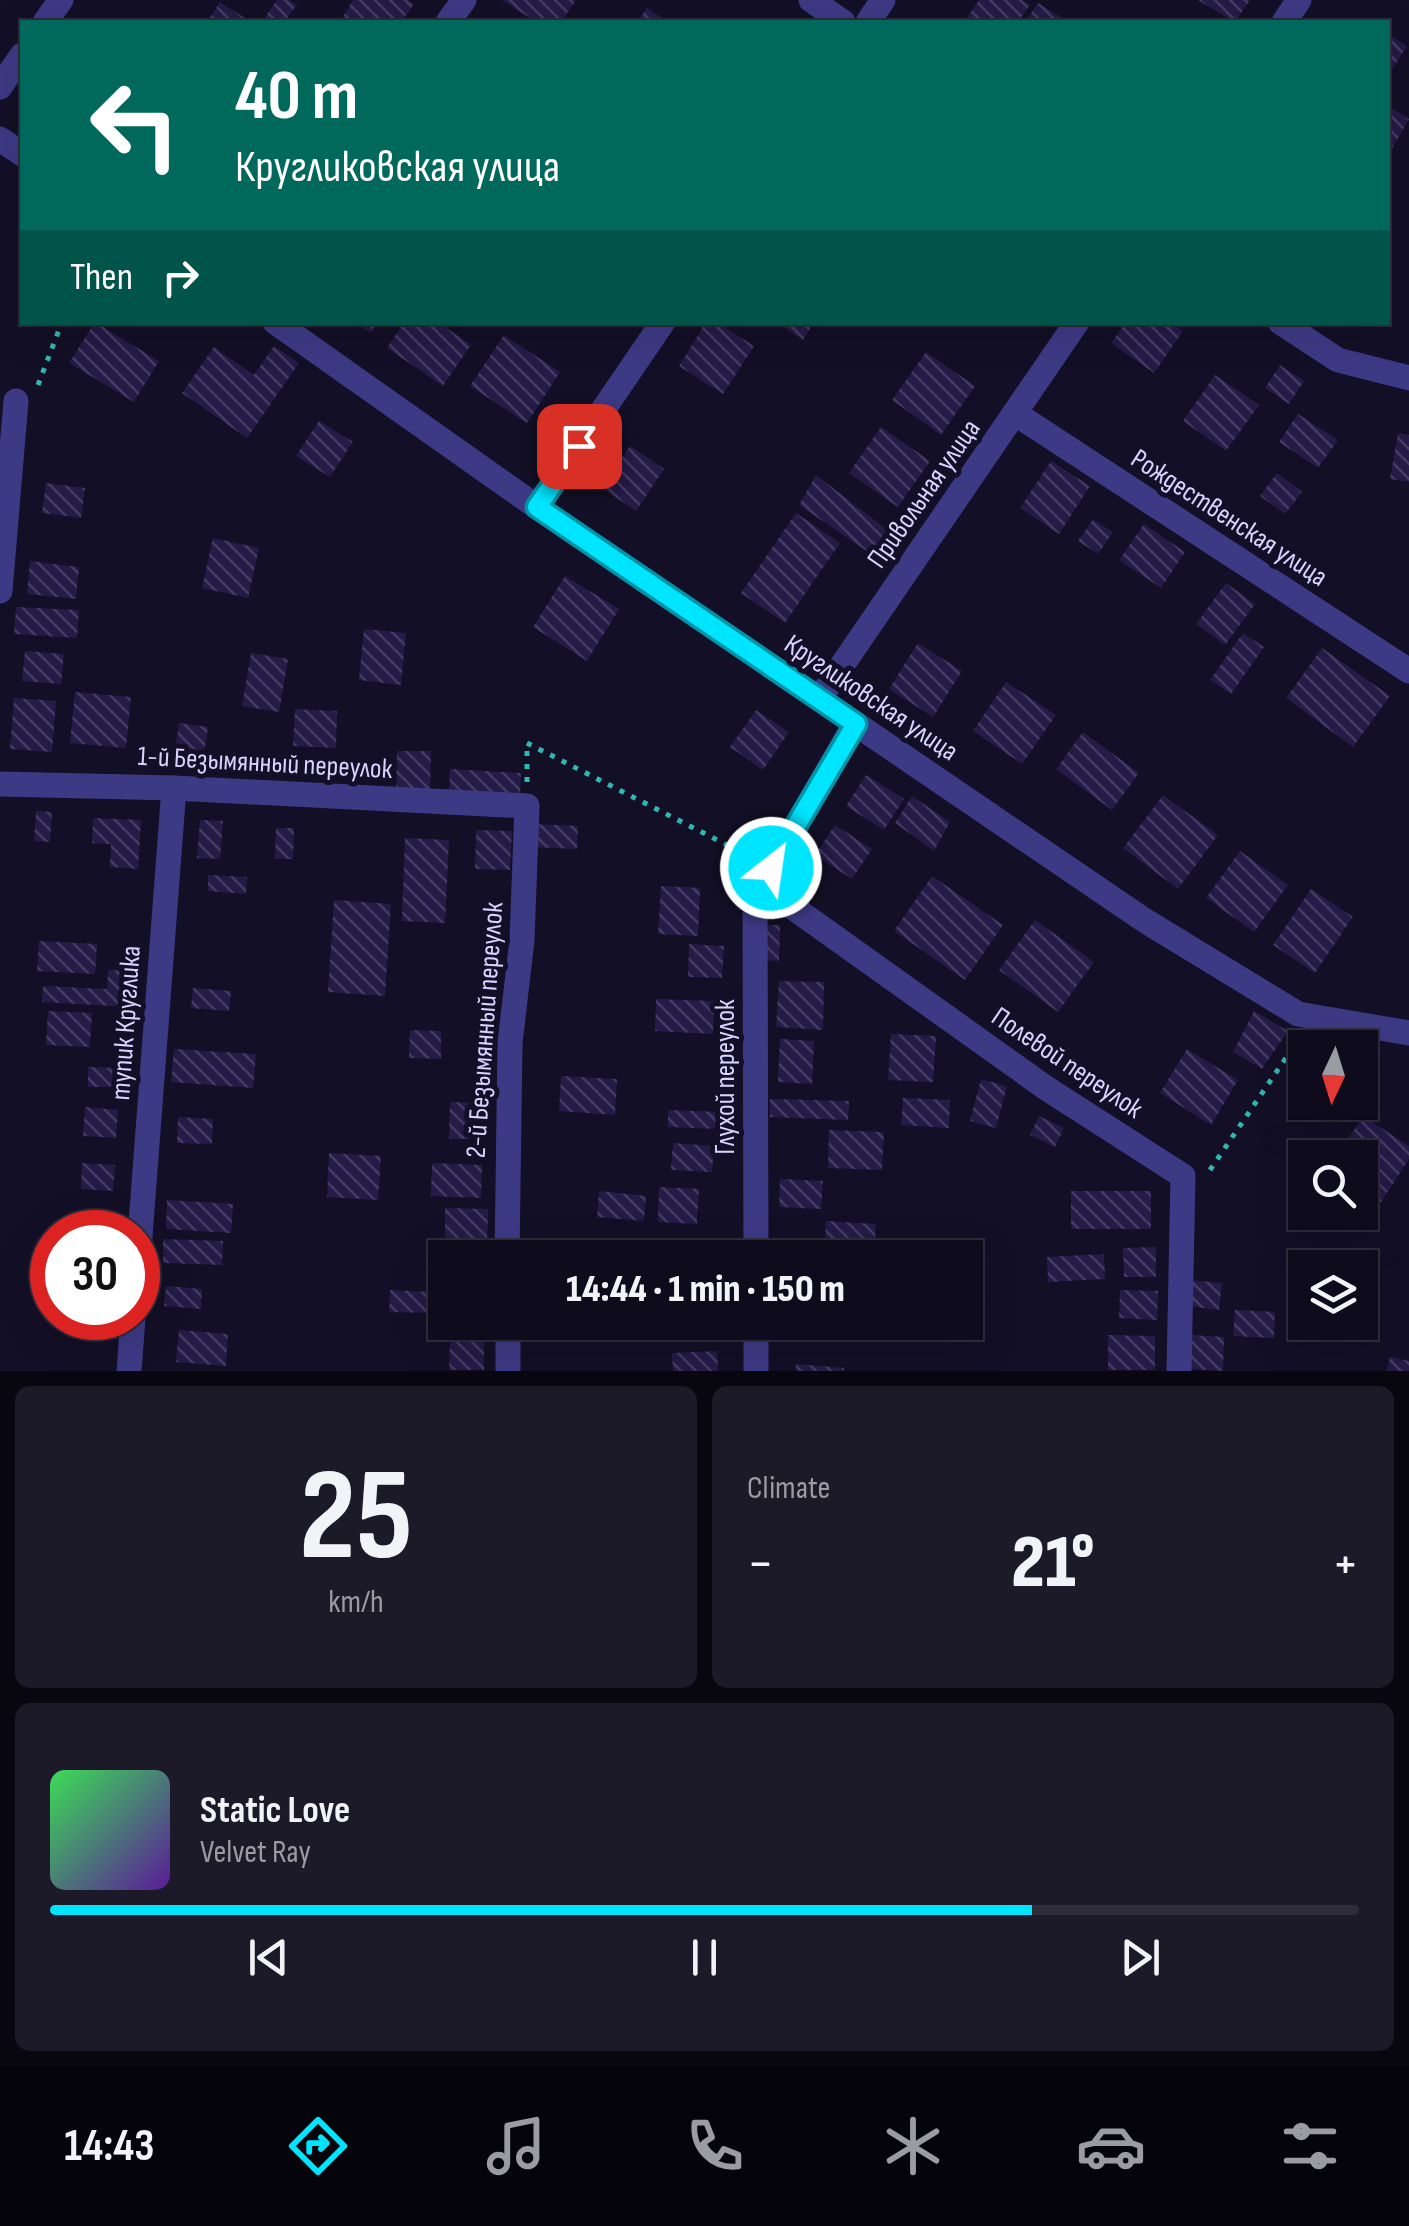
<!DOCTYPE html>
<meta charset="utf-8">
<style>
:root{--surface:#0e0b1c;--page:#1c1929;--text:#f1f3f6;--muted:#9b9ba3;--line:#2e2b3b;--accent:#00e5ff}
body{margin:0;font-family:"Sofia Sans Condensed",sans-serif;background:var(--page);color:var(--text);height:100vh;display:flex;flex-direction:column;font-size:38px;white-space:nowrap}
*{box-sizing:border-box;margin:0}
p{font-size:32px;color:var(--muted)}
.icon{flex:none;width:55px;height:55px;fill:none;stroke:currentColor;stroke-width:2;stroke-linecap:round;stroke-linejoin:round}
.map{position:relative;height:1371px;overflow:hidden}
.sheet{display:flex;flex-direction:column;gap:15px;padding:15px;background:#08060f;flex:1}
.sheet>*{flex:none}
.top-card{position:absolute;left:20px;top:20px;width:1370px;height:305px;border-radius:0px;box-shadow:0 10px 40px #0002,0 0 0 2px var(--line);background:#00695c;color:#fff;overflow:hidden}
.needle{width:65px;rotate:184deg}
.buttons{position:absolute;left:1288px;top:1030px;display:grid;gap:20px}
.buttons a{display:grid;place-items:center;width:90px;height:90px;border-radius:0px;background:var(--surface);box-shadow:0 10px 40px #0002,0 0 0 2px var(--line);font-size:50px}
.speed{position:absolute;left:30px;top:1210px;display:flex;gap:20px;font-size:50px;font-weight:700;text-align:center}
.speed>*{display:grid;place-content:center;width:130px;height:130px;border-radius:50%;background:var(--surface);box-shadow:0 10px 40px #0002,0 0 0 2px var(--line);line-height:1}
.speed .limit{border:15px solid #d22;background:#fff;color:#111}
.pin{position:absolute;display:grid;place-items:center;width:85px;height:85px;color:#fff;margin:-42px;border-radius:20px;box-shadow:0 5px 15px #0006}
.me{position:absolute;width:110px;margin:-55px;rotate:30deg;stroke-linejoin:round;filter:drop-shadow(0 0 8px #0008)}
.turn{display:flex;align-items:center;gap:35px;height:210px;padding:0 50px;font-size:45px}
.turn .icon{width:130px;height:130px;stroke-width:2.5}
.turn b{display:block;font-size:70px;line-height:85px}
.then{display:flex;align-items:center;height:95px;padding:0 50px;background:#0003;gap:20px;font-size:38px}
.big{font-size:75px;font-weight:800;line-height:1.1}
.sheet .tile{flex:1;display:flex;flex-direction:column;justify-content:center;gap:15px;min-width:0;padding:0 35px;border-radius:15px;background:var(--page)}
.sheet .dial{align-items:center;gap:0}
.dial b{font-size:130px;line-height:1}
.song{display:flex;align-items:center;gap:30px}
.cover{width:120px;height:120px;border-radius:15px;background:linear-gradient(135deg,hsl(130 70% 55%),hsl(270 70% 35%))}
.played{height:10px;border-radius:5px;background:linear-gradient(90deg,var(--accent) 75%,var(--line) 75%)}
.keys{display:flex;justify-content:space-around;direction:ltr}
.heat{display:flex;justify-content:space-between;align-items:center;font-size:55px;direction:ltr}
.sheet .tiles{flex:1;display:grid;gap:15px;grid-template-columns:1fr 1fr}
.tile:last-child{grid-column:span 2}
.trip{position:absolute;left:428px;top:1240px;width:555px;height:100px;border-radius:0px;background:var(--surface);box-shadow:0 10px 40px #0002,0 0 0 2px var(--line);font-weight:800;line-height:100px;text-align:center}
.menu{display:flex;height:160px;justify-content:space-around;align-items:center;background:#06040b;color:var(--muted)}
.menu .icon{width:70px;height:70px}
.menu .current{color:var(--accent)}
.menu b{font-size:45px;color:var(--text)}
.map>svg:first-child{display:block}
.building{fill:url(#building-back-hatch)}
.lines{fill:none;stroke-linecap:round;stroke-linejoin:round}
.path{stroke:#2fb8b0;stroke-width:5;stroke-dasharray:5 8;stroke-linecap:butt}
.street{stroke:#3d3a85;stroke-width:25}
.route-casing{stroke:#0095a6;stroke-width:25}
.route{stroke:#00e5ff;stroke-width:18}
.labels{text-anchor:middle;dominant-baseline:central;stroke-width:10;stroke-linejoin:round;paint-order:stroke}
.street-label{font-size:28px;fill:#d9d4ff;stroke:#130f26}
</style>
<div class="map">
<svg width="1409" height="1371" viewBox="0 0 1409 1371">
<defs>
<pattern id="building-back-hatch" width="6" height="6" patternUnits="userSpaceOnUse" patternTransform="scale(2.5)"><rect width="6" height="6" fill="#241b47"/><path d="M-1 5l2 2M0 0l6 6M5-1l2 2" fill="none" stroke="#433b63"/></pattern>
</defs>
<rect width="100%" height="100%" fill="#130f26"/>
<g class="building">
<path d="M277,0H289L297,5L284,22H272L265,17Z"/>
<path d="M353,0H408L414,4L401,22H340Z"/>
<path d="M502,0H576L561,22H536Z"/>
<path d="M979,0H1022L1030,5L1018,22H964Z"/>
<path d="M1198,0H1250L1235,22Z"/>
<path d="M220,2L251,22H207Z"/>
<path d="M1038,3L1069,22H1025Z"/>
<path d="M647,8L668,22H637Z"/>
<path d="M1388,34L1407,46L1388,76Z"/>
<path d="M1388,106L1409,119L1388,156Z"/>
<path d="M95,322L159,361L134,402L69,363Z"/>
<path d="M354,322H377L371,333Z"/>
<path d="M404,322H438L471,345L443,386L387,348Z"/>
<path d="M706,322H717L754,346L723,394L679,366Z"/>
<path d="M776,322H814L803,340Z"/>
<path d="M1126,322H1171L1183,331L1154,373L1111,343Z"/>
<path d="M504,335L560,372L527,423L470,386Z"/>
<path d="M274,346L299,363L247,438L182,393L214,347L254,375Z"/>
<path d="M926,352L975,386L941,435L892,400Z"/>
<path d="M1280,365L1304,381L1289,404L1265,388Z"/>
<path d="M1215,375L1259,405L1226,451L1183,421Z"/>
<path d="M1298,414L1338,440L1318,468L1279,442Z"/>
<path d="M319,421L353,442L330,477L296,456Z"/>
<path d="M881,427L930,461L898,507L849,473Z"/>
<path d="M1398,433L1409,435V482L1390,479Z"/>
<path d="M630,446L664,469L636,511L602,488Z"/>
<path d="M1051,461L1090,486L1059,534L1020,508Z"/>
<path d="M1277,473L1302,492L1285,514L1260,496Z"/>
<path d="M816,475L890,532L871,554L799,505Z"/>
<path d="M46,483L85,488L81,518L42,513Z"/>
<path d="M796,513L840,543L785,623L741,593Z"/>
<path d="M1093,519L1113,532L1098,554L1078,541Z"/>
<path d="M1144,524L1185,552L1161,588L1119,560Z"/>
<path d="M213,538L259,548L248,598L202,588Z"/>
<path d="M30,561L79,567L76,599L27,594Z"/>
<path d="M565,576L619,609L587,661L533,627Z"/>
<path d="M1226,583L1255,604L1225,645L1196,624Z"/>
<path d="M16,607L79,610L77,638L14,634Z"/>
<path d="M364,629L406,633L401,685L359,680Z"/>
<path d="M1243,633L1264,647L1231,694L1210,680Z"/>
<path d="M918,643L962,671L933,717L889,689Z"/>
<path d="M1322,648L1390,696L1353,747L1286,698Z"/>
<path d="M25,651L64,654L61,684L22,681Z"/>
<path d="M251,653L288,659L279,712L242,706Z"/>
<path d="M1006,682L1056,715L1022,764L973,731Z"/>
<path d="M75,692L131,697L126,748L70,743Z"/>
<path d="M14,698L56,701L52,752L10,749Z"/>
<path d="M295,709L337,711L336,748L293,746Z"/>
<path d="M756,710L789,732L763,770L730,747Z"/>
<path d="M179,723L208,727L203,762L174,758Z"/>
<path d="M1083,732L1139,773L1112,810L1056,769Z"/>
<path d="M397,751H431L430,792L396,791Z"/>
<path d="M450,769L521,773L520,797L449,793Z"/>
<path d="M866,775L904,799L884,830L846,806Z"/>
<path d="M1163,795L1218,835L1178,889L1123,848Z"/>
<path d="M912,796L950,822L934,851L895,823Z"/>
<path d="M36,811L52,812L50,842L34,841Z"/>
<path d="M93,818L141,820L138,869L110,867L111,844L92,843Z"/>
<path d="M200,820L223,821L220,859L197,858Z"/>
<path d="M533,824L578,826L577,849L532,847Z"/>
<path d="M835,825L872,849L852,879L815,855Z"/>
<path d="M276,828H294L293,859H275Z"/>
<path d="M476,830L512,831L510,870L475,869Z"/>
<path d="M405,838L449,840L445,923L402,921Z"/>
<path d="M1240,851L1288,885L1254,932L1206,898Z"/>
<path d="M208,875L247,877L246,894L208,891Z"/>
<path d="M932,876L1003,925L965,980L894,931Z"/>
<path d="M661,886L700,888L698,936L658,934Z"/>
<path d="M1311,889L1353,917L1315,973L1273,945Z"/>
<path d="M334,900L391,904L385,996L328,992Z"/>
<path d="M1035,920L1094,962L1058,1012L999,970Z"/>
<path d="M762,925H780L779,961L761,960Z"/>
<path d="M39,941L97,944L95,974L37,971Z"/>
<path d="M689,944L724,946L722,978L688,977Z"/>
<path d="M108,970L133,971L132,1007L42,1002L43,986L107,989Z"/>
<path d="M779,981L824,982L823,1030L776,1027Z"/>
<path d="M193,988L231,991L229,1011L191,1008Z"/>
<path d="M656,999L714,1001L713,1034L655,1031Z"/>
<path d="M48,1011L92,1013L90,1047L46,1045Z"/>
<path d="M1254,1011L1288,1031L1262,1069L1233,1052Z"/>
<path d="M410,1030L441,1031V1059L409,1058Z"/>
<path d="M891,1034L936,1036L933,1082L888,1080Z"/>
<path d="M780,1039L814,1041L812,1084L778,1082Z"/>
<path d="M174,1049L256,1054L253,1088L171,1082Z"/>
<path d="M1187,1049L1238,1080L1211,1125L1160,1093Z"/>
<path d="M88,1067L117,1068V1087H88Z"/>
<path d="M561,1076L617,1079L615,1115L559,1111Z"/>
<path d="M981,1079L1007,1086L996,1128L970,1121Z"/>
<path d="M903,1098L950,1100L949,1128L901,1125Z"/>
<path d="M770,1099L849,1101L848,1120L770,1117Z"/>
<path d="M450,1102L487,1103V1139H449Z"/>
<path d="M85,1107L118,1110L116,1138L83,1136Z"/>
<path d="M668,1110L719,1112L718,1129L668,1127Z"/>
<path d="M1039,1116L1064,1128L1055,1147L1030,1135Z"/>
<path d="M1363,1116L1409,1146V1159L1361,1233L1328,1212H1360V1158H1336Z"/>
<path d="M178,1117L213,1119L212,1144L177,1143Z"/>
<path d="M829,1130L884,1132L882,1170L828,1168Z"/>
<path d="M673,1143L714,1146L712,1172L671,1170Z"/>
<path d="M329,1153L381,1156L378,1200L327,1197Z"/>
<path d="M82,1163L115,1165L113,1191L81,1189Z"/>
<path d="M432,1163L482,1165L481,1198L431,1196Z"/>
<path d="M780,1179L823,1181L821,1209L779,1207Z"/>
<path d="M659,1187L699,1189L697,1224L658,1222Z"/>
<path d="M599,1191L646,1196L644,1221L597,1217Z"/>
<rect x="1071" y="1191" width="80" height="38"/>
<path d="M167,1200L233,1204L231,1233L166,1229Z"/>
<path d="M445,1208L488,1209L487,1253L445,1251Z"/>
<path d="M826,1221L876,1224L875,1241L825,1239Z"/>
<path d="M163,1239L223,1241L222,1265L163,1263Z"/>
<path d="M660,1242L695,1243L694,1258H660Z"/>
<path d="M1156,1247V1277H1124L1123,1248Z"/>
<path d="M1104,1254L1105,1279L1048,1282L1047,1257Z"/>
<path d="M1190,1280L1222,1283L1219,1310L1188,1306Z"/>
<path d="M166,1286L202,1289L201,1309L164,1306Z"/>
<path d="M390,1290L430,1292L429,1313L389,1312Z"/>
<path d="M1120,1290L1158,1291L1157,1320L1119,1318Z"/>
<path d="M1235,1310L1275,1312L1274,1338L1233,1336Z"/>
<path d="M75,1318H108L107,1339L74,1336Z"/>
<path d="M769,1322H819L817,1342L768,1338Z"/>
<path d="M179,1330L228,1334L226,1366L176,1362Z"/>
<path d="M1108,1335L1155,1336V1370H1108Z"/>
<path d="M1190,1335L1224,1337L1223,1371L1188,1369Z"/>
<path d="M450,1342H484V1370H449Z"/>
<path d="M717,1351L718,1371H673L672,1353Z"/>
<path d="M1390,1357L1409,1361V1371H1387Z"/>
<path d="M796,1364L844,1368V1371H796Z"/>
</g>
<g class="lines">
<g class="path">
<path d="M38,385L62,322"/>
<path d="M527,782V743L731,847L742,872"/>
<path d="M1210,1170L1298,1040"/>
</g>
<g class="street">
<path d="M811,0L843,22"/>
<path d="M45,22L61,0"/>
<path d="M448,22L464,0"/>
<path d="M868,22L883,0"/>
<path d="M1284,22L1299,0"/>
<path d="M0,87L22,55"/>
<path d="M0,139L22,154"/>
<path d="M275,322L537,507L1144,920L1298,1014L1409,1033"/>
<path d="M1280,322L1338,360L1409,378"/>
<path d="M1016,414L1409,671"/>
<path d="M537,507L663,322"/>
<path d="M0,591L16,401"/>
<path d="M819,699L1077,322"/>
<path d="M0,784L174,788L527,806L522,940L510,1043L507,1258"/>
<path d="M755,897L791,906L1046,1088L1183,1176L1179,1371"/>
<path d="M755,897L756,1258"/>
<path d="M755,897L855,724"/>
<path d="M138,1263L174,788"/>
<path d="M508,1322V1371"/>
<path d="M756,1322V1371"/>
<path d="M129,1371L133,1318"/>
</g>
</g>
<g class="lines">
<defs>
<path id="route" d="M579,446L537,507L856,724L771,868"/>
</defs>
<use href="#route" class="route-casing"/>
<use href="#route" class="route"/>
</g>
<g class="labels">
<g class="street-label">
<text transform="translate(924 494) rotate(-55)">Привольная улица</text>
<text transform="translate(1229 518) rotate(33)">Рождественская улица</text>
<text transform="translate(871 698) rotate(34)">Кругликовская улица</text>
<text transform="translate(265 763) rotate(3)">1-й Безымянный переулок</text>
<text transform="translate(126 1023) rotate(-86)">тупик Круглика</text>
<text transform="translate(485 1030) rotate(-86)">2-й Безымянный переулок</text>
<text transform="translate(1067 1063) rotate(34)">Полевой переулок</text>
<text transform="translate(725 1077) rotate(-90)">Глухой переулок</text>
</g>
</g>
</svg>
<div class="buttons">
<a><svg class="needle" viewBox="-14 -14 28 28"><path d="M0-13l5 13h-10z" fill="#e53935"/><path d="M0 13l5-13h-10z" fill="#9b9ba3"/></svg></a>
<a><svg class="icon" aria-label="search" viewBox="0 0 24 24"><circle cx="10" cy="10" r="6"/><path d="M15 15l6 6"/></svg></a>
<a><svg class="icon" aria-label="layers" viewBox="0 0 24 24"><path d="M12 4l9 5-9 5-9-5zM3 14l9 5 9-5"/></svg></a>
</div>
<div class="speed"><div class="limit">30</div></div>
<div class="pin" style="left:579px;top:446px;background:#d93025"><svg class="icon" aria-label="arrive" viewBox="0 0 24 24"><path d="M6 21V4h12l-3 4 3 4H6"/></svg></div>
<svg class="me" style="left:771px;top:868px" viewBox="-20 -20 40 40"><circle r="17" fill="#00e5ff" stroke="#fff" stroke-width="3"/><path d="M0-11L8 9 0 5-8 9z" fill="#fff"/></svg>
<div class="trip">14:44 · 1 min · 150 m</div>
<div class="top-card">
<div class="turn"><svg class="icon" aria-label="left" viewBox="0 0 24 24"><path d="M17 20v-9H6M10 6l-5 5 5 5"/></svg><div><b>40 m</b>Кругликовская улица</div></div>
<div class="then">Then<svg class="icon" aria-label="right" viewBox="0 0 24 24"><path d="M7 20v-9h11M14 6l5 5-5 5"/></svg></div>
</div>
</div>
<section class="sheet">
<div class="tiles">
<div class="tile dial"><b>25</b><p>km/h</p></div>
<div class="tile"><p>Climate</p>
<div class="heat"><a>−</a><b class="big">21°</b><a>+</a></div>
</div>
<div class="tile">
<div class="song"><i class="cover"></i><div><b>Static Love</b><p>Velvet Ray</p></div></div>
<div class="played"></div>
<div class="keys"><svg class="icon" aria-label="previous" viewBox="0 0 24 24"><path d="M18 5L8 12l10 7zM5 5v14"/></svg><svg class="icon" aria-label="pause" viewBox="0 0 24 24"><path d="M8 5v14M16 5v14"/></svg><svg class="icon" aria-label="next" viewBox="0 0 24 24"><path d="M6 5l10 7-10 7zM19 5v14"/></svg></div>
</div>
</div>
</section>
<nav class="menu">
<b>14:43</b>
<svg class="icon current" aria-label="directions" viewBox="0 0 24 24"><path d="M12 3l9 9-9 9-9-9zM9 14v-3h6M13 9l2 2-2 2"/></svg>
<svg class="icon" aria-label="music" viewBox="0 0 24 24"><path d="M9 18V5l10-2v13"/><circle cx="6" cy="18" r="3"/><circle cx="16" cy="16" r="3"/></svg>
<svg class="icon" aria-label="phone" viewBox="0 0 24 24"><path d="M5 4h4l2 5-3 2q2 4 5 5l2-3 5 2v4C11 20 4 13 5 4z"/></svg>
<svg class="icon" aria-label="climate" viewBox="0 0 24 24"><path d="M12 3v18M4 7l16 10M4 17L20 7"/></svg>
<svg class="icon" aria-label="car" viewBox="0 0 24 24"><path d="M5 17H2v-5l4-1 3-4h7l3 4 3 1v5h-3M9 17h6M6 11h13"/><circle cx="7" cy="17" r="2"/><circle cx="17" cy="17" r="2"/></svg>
<svg class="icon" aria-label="filters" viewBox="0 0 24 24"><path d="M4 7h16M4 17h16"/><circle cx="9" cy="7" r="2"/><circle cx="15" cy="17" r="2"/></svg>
</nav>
